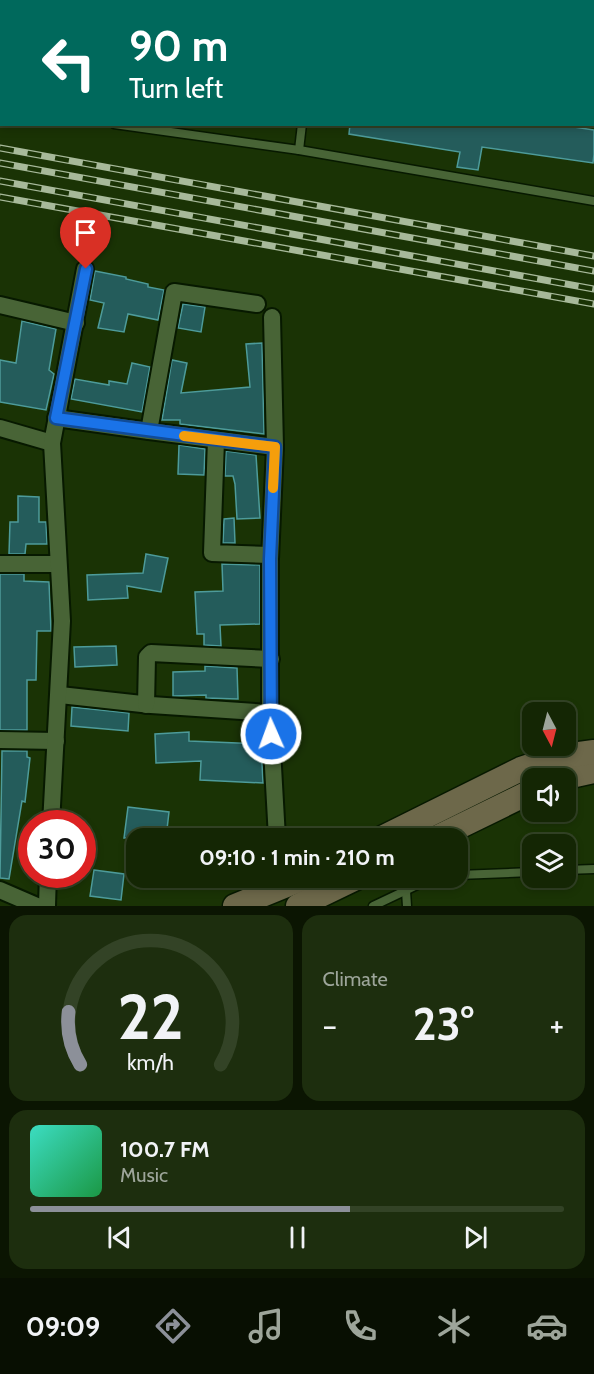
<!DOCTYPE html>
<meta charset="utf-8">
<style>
:root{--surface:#142604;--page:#1d2e0e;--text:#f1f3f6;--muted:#9da59a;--line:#334326;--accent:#8c9099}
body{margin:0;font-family:Cabin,sans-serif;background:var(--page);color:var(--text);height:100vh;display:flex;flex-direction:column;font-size:22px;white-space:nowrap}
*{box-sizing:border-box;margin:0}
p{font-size:20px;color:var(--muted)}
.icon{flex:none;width:33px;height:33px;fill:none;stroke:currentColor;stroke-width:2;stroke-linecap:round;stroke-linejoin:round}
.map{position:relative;height:906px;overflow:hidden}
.drawer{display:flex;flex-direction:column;gap:9px;padding:9px;background:#0b1502;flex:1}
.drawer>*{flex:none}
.hud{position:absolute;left:0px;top:0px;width:594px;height:126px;box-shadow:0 3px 9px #0003,0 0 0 2px var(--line);background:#00695c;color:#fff;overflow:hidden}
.needle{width:39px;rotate:173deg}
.tools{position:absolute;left:522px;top:702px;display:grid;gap:12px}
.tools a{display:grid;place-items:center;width:54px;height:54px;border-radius:12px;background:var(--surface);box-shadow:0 3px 9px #0003,0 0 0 2px var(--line);font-size:30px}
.speed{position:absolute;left:18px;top:810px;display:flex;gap:12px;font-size:30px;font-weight:700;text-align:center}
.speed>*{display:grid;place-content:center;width:78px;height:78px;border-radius:50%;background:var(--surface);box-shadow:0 3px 9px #0003,0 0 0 2px var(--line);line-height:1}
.speed .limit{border:9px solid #d22;background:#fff;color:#111}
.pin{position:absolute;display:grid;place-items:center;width:51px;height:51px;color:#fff;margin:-62px -26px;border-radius:50% 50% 50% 0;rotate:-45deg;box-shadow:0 0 6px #0007}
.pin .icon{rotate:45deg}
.me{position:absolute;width:66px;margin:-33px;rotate:358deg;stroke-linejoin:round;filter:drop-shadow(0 0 4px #0008)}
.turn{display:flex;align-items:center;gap:21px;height:126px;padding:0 30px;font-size:27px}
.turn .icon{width:78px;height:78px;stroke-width:2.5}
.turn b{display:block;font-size:42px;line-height:51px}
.big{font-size:45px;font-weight:700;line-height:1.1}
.drawer .widget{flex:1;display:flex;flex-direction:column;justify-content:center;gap:9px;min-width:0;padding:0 21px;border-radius:18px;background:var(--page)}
.drawer .dial{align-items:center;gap:0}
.dial svg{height:156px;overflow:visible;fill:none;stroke:var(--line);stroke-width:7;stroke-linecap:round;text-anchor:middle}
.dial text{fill:var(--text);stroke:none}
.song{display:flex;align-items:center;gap:18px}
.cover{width:72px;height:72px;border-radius:9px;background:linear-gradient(135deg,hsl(170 70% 55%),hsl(140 70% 35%))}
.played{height:6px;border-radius:3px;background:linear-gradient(90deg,var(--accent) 60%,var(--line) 60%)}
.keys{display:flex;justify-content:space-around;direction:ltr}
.heat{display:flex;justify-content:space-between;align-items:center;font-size:33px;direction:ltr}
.drawer .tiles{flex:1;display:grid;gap:9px;grid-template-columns:1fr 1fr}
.widget:last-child{grid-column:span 2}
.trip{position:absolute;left:126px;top:828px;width:342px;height:60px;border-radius:18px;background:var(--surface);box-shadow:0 3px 9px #0003,0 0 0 2px var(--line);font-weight:700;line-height:60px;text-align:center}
.menu{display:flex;height:96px;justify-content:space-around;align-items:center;background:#080f02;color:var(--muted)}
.menu .icon{width:42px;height:42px}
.menu .current{color:var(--accent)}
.menu b{font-size:27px;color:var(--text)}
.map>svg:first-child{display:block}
.building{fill:#245c5b;stroke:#4d9b9a;stroke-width:1.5}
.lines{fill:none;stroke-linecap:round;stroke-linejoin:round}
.lane-casing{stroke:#071900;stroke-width:11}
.street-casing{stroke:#071900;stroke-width:20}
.secondary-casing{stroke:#071900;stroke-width:27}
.lane{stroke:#486436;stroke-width:8}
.street{stroke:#486436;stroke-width:16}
.secondary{stroke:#6d684a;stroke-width:24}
.rail-casing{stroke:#a7b99a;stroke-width:7}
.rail{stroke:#1a3305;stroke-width:4.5;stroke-dasharray:14;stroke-linecap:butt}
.route-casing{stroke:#114b97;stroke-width:15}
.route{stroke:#1a73e8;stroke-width:10}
.slow{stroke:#f59e0b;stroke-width:10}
</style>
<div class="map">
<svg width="594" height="906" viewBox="0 0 594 906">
<rect width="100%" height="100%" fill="#1a3305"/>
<g class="building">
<path d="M350,124H554L594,130V154L593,163L482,147L478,170L457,167L460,152L349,134Z"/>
<path d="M95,271L126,277V279L148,284V287L164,290L158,320L128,314L124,332L98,328L104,303L90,300Z"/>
<path d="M183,304L205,307L201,332L178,328Z"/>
<path d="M22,321L56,329L49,370L54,374L46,410L0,402V360L16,363Z"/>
<path d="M262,343L264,434L180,424V420H162L172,360L187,363L181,393L250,387L246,344Z"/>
<path d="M132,363L150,367L142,412L71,399L75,379L109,385V381L127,384Z"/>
<path d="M179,445L205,449L204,475L178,474Z"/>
<path d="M226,451L256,455L260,518L237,519L235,484L233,476H225Z"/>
<path d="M18,496L39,497V522H46L47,544H26L25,554H9L10,522H18Z"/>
<path d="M234,518L235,543H223L224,519Z"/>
<path d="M146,554L168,558L161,592L127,586L128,598L88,600L87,575L143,573Z"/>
<path d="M222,564L260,565V624L220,625L221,646L204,645V634H197L195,592L223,591Z"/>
<path d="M0,574H24V581L49,582L51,631H37L36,680H27V730H0Z"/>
<path d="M116,646L117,665L75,667L74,647Z"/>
<path d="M205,666L237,668L238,699L206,698V695L173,696V672L205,671Z"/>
<path d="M72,707L129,713L128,731L71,726Z"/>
<path d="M189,732V741L261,744L263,783L200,780L201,761L156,763L155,734Z"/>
<path d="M2,751H27V757L30,758L25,802L22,801L9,879L0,878Z"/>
<path d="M128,807L169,812L166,838H124Z"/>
<path d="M94,870L124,874L121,900L90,896Z"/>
</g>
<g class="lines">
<defs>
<g id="lane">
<path d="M0,108L2,109"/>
<path d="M114,124L299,150L594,201"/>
<path d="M299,150L302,124"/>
<path d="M566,870L594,869"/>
<path d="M458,875L532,872"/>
<path d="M406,891L407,906"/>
<path d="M373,906L432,878"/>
</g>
<g id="street">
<path d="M316,2V0"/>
<path d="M257,304L174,292L149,431L275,447"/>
<path d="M0,305L76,323"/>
<path d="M272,317L275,447L270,559V713L277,838"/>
<path d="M56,418L149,431"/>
<path d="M0,428L52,443"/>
<path d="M216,440L212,553L270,555"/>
<path d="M0,564H58"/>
<path d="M60,695L151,705L270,713"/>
<path d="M146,705L147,657L151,653L271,659"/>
<path d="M0,740L56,741"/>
<path d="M51,824L62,621L52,443L85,269"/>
<path d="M0,890L37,906"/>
<path d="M47,906L48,874"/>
</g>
<g id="secondary">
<path d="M254,0L265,2"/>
<path d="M592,61H594"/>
<path d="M562,778L594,771"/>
<path d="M382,838L521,769L557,757L594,752"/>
<path d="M436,838L532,791"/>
<path d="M235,906L304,878"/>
<path d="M298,906L356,878"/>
</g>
</defs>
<use href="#lane" class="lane-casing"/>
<use href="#street" class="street-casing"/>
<use href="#secondary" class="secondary-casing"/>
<use href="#lane" class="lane"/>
<use href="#street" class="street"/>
<use href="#secondary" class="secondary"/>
<defs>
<g id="rail">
<path d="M0,148L594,256"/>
<path d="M0,163L594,271"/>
<path d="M0,181L594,289"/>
<path d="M0,197L594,304"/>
</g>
</defs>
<use href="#rail" class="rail-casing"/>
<use href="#rail" class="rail"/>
</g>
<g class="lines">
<defs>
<path id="route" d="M86,269L56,418L275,447L270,559L271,734"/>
</defs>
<use href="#route" class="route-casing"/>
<use href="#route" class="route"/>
<path class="slow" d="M184,436L275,447L273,488"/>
</g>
</svg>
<div class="tools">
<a><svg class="needle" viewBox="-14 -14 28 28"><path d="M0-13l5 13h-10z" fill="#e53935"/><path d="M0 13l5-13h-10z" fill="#9da59a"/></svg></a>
<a><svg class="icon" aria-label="sound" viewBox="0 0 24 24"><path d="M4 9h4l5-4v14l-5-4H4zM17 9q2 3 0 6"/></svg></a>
<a><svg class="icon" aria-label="layers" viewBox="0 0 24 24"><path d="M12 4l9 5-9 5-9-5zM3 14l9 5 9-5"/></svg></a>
</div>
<div class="speed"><div class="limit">30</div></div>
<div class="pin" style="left:86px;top:269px;background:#d93025"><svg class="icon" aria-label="arrive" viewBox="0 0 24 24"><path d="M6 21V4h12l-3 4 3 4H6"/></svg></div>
<svg class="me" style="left:271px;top:734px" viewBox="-20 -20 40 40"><circle r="17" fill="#1a73e8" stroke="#fff" stroke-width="3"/><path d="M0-11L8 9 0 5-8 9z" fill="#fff"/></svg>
<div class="trip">09:10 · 1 min · 210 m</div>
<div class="hud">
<div class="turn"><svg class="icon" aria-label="left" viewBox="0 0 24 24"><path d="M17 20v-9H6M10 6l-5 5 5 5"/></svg><div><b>90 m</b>Turn left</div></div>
</div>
</div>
<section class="drawer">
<div class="tiles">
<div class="widget dial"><svg viewBox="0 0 100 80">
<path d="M14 69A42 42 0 1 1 86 69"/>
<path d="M14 69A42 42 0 0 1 8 42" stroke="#8c9099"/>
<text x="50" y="56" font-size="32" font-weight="700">22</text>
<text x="50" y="72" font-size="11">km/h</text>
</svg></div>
<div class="widget"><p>Climate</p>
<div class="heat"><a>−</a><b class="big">23°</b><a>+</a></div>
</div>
<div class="widget">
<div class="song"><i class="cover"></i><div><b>100.7 FM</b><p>Music</p></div></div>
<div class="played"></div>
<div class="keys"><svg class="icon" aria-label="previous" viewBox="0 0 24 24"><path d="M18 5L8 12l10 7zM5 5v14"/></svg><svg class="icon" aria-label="pause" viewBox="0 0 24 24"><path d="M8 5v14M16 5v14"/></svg><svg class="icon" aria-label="next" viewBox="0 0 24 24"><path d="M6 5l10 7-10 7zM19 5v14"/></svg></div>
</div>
</div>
</section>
<nav class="menu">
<b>09:09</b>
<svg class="icon current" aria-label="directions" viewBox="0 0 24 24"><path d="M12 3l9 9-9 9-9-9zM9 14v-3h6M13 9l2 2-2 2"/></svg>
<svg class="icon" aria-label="music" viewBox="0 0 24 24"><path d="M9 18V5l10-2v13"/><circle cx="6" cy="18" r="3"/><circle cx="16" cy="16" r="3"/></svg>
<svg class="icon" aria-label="phone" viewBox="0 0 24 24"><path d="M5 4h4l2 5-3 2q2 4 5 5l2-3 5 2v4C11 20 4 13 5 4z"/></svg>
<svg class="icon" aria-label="climate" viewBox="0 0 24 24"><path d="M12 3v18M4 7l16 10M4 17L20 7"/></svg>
<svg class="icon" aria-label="car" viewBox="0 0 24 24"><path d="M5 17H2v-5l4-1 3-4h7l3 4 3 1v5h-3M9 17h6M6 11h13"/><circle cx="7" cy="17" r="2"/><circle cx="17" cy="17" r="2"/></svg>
</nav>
